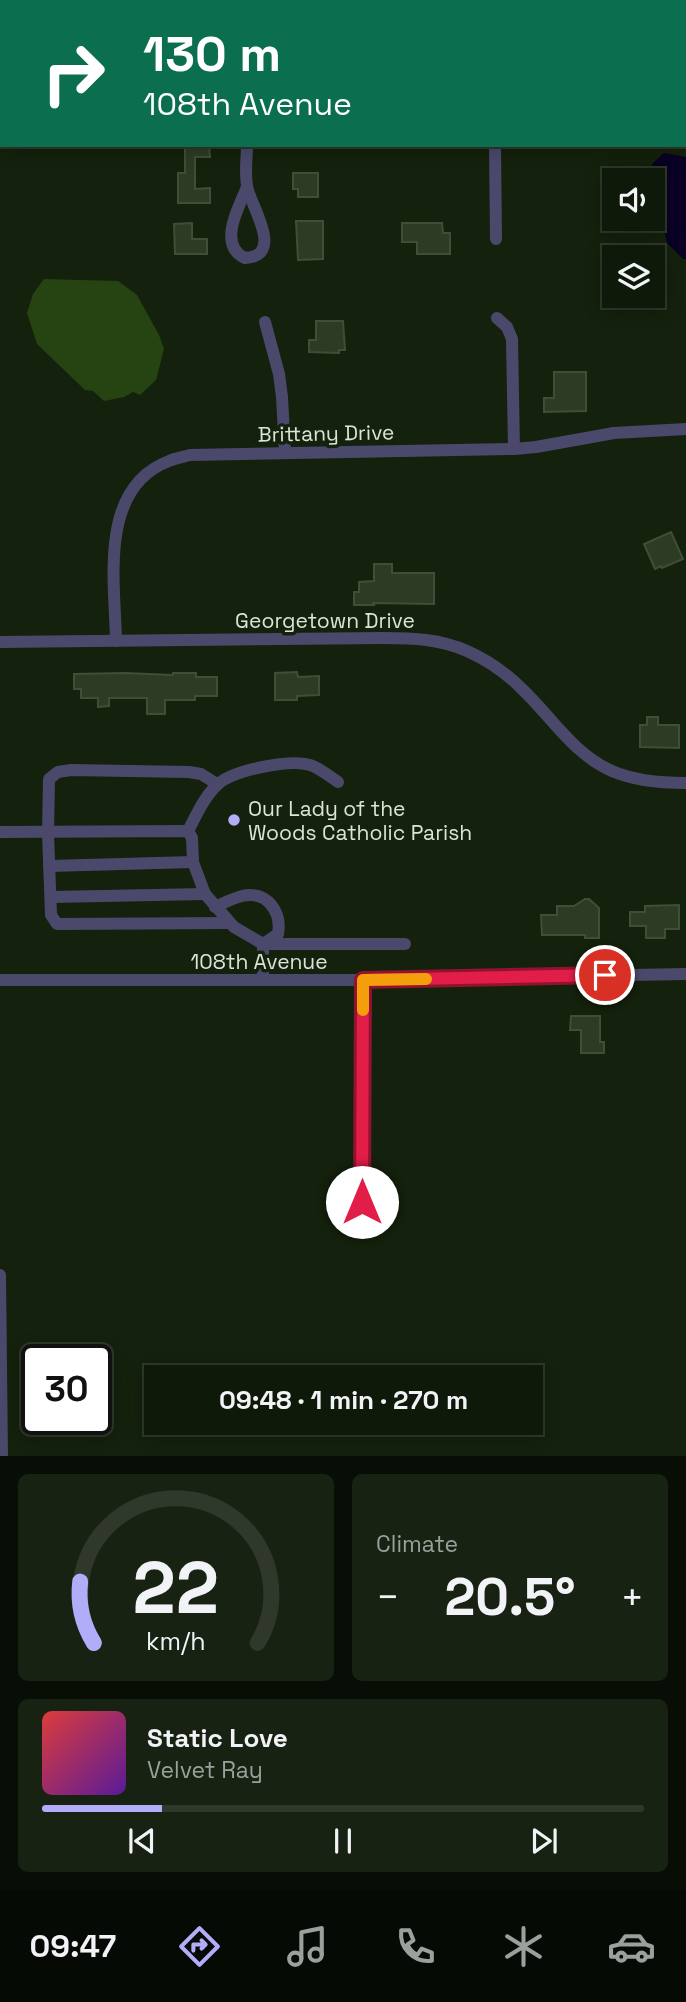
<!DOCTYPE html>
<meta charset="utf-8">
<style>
:root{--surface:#0f1909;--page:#182212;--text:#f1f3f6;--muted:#9ba09c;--line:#2f382a;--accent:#b3adf9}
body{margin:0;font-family:"Space Grotesk",sans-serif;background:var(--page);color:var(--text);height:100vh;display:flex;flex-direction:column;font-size:26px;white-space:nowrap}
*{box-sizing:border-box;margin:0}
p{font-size:23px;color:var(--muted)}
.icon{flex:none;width:38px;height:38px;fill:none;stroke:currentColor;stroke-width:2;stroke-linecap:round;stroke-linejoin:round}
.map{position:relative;height:1456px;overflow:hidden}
.side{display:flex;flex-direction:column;gap:18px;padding:18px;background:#080e05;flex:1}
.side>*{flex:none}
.banner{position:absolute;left:0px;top:0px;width:686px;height:147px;box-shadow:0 4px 18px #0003,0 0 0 2px var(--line);background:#0b6e4f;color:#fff;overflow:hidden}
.tools{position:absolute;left:602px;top:168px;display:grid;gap:14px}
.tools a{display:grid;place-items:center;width:63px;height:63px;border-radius:0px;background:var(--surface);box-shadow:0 4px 18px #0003,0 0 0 2px var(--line);font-size:35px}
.speed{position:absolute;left:21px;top:1344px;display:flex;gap:14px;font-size:35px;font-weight:700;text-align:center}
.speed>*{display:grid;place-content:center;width:91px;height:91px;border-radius:50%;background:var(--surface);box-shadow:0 4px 18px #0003,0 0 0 2px var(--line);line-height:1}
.speed .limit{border:4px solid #111;border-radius:10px;background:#fff;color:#111}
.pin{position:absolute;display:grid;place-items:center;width:60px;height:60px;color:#fff;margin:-30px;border:4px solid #fff;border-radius:50%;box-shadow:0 2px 7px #0007}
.me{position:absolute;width:77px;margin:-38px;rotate:0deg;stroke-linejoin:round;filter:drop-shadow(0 0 5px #0008)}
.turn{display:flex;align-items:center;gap:24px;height:147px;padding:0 28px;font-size:32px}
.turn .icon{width:91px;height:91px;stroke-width:2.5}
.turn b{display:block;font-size:49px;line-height:60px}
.big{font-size:52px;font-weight:600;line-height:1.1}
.side .tile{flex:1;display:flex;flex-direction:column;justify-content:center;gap:10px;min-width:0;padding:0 24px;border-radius:10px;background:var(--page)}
.side .dial{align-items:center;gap:0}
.dial svg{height:182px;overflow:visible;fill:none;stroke:var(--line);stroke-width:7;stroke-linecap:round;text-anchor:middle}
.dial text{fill:var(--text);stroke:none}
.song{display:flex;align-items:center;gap:21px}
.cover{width:84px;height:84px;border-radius:10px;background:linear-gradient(135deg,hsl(0 70% 55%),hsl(270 70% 35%))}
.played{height:7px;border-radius:4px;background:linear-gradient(90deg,var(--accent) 20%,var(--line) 20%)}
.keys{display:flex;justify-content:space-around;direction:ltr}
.heat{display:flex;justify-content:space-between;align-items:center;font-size:38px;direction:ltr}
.side .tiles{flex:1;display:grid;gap:18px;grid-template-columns:1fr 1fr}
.tile:last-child{grid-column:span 2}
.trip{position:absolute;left:144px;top:1365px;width:399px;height:70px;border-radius:0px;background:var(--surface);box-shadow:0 4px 18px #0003,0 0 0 2px var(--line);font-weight:600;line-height:70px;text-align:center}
.tab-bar{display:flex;height:112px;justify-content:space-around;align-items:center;background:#060a04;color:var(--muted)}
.tab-bar .icon{width:49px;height:49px}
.tab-bar .current{color:var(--accent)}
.tab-bar b{font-size:32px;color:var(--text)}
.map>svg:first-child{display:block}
.green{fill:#264411}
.water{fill:#0a0125}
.building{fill:#2d3b25;stroke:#3f4e37;stroke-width:2}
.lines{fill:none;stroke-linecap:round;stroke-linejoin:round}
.minor{stroke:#4b496b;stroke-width:12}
.route-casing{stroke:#92132f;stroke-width:18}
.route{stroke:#e11d48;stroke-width:12}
.slow{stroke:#f59e0b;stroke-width:12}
.poi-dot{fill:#b3adf9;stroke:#14210c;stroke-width:2.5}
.labels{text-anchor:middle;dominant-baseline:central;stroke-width:7;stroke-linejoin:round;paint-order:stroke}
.street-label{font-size:21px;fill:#dbe4d6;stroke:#14210c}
.poi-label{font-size:21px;fill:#dbe4d6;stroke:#14210c;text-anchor:start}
</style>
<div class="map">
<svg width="686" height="1456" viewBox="0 0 686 1456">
<rect width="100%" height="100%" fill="#14210c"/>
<path class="green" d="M44,279L118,281L137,295L159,335L164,349L156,380L140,395L133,392L124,397L104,401L93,391L85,390L37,344L27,313L33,294Z"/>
<path class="water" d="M664,153L686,157V259H683L667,243L660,212L653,196V180H646L653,163Z"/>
<g class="building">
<path d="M185,145H209L210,157H195V189L210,188V203H178V173H185Z"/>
<path d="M293,173H318V197H298V189H293Z"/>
<path d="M296,221H323V259L298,260Z"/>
<path d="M192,223V239H207V254H175L174,224Z"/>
<path d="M402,223H442L443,233H450V254H417V242H402Z"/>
<path d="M316,321H343L345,350H339V353L309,352V340H316Z"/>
<path d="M554,372H586V411L544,412V398H554Z"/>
<path d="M671,532L683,559L662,568L661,566L655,569L644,544Z"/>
<path d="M374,564H392V573H434V604L373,603L374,605H354V592H359V582L374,581Z"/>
<path d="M297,672L298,677L319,676V695L297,696V700H275V673Z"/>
<path d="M125,673L173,675V673H196V677H217V696H195V700H165V714H147V698H109V706L98,707V698H81V689H74V674Z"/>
<path d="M647,717H658V725H679V748L640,747V725H647Z"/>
<path d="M585,899H589L599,908V938H585V935H542L541,915H557V906H574Z"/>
<path d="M679,905V929H665V938H646V926H630V912H645V906Z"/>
<path d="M571,1016H600V1042H604V1053H581V1030H570Z"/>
</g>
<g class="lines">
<g class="minor">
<path d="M245,0V2"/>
<path d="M493,0V2"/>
<path d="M247,145C247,159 244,177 248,190C253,209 284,256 245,258C217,245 239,207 247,187"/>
<path d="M495,145L496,239"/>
<path d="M497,318L507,327L512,339L514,449"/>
<path d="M265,322L279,374L282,397L285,453"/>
<path d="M116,641C115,582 98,488 169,461C175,458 183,457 190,455L514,449L536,447L614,433L686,429"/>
<path d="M0,642L383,638C413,638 440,639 467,651C487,660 506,673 521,688C551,716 573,754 612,771C635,781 661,783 686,783"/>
<path d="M217,784L201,774L189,772L71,770L58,772L49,779L48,833L51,915L57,924L230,923"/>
<path d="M188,831C196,816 204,797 217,785C232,770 290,759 310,765C320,768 330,777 338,782"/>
<path d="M0,832L188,831L192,838L193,862L205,894L234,927L263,944V980"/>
<path d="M49,866L193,862"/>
<path d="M51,897L205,894"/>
<path d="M215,907C224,903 233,898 242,896C267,890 282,912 278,934L263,944"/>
<path d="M263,944H405"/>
<path d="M0,980H363L686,974"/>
<path d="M348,1226L362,1202L363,980"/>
<path d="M0,1275L2,1456"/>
</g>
</g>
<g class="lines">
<defs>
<path id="route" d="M362,1202L363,980L605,975"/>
</defs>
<use href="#route" class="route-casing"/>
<use href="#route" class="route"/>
<path class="slow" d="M363,1010V980L426,979"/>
</g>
<circle class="poi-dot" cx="234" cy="820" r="7"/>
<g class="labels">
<g class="street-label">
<text transform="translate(326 433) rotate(-1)">Brittany Drive</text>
<text x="325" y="620">Georgetown Drive</text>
<text x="259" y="961">108th Avenue</text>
</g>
<g class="poi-label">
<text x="248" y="808">Our Lady of the<tspan x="248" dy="24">Woods Catholic Parish</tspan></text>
</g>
</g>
</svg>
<div class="tools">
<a><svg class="icon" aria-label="sound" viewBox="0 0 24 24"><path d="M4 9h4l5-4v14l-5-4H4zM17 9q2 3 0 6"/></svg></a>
<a><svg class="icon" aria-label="layers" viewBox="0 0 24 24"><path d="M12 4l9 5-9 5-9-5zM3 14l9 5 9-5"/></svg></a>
</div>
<div class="speed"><div class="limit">30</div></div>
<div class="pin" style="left:605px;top:975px;background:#d93025"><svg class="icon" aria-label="arrive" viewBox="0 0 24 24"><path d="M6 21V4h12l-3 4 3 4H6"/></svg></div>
<svg class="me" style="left:362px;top:1202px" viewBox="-20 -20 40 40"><circle r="19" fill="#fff"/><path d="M0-13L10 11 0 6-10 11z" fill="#e11d48"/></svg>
<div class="trip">09:48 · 1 min · 270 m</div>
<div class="banner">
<div class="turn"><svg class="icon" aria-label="right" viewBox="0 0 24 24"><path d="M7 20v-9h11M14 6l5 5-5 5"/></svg><div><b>130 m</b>108th Avenue</div></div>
</div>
</div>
<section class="side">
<div class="tiles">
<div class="tile dial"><svg viewBox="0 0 100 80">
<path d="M14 69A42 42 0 1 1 86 69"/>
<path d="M14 69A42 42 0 0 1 8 42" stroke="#b3adf9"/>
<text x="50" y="56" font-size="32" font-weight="700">22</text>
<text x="50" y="72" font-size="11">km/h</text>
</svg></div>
<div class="tile"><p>Climate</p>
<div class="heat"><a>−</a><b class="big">20.5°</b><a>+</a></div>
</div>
<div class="tile">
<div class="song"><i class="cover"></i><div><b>Static Love</b><p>Velvet Ray</p></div></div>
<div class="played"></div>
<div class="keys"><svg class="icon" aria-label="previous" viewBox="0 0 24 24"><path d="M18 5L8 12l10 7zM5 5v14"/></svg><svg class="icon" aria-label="pause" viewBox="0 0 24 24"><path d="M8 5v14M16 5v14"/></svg><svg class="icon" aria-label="next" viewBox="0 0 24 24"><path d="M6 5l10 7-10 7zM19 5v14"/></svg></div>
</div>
</div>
</section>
<nav class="tab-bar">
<b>09:47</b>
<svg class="icon current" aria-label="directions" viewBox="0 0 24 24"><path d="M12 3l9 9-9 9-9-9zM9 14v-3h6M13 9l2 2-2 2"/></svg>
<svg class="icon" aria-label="music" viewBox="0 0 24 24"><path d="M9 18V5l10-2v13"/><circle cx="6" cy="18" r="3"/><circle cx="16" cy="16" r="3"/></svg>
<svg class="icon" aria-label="phone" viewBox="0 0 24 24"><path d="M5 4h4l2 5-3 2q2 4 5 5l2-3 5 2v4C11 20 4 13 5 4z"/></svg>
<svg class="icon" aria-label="climate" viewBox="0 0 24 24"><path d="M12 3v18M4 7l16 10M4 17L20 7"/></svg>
<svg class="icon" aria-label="car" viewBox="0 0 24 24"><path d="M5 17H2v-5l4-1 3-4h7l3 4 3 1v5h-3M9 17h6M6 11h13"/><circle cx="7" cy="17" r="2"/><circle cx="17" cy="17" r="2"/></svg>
</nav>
